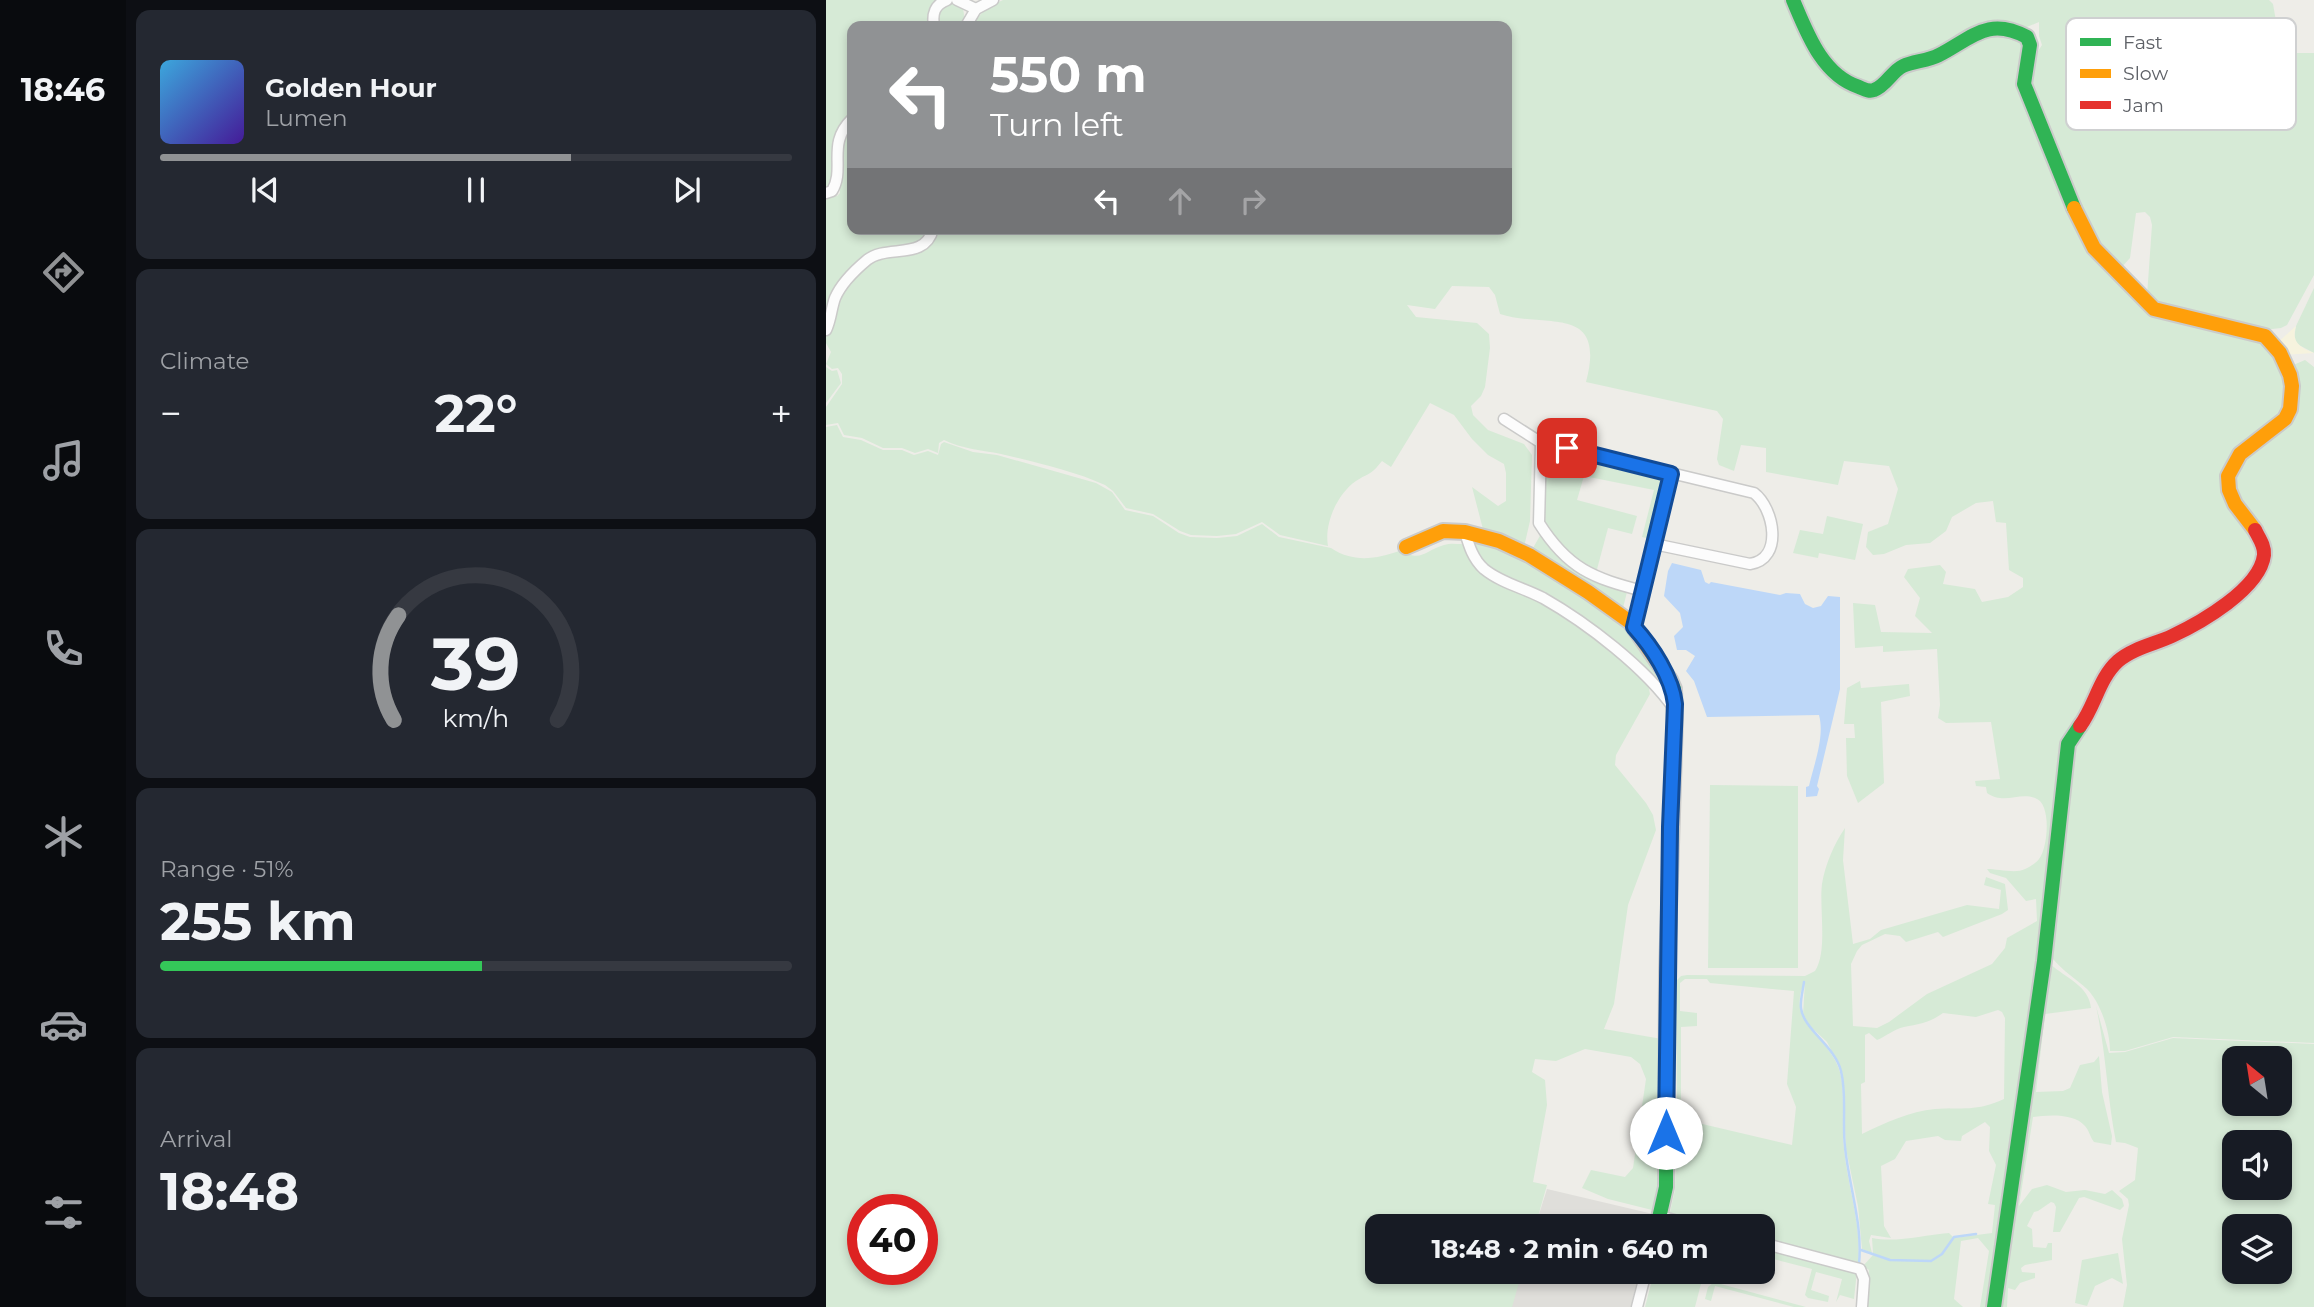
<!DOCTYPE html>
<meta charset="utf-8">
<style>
:root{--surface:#171b24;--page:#242831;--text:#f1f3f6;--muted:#9ea1a6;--line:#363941;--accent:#909294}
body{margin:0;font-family:Montserrat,sans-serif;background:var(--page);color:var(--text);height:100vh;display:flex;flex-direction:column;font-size:26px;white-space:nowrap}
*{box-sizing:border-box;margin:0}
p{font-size:23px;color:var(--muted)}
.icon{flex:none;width:38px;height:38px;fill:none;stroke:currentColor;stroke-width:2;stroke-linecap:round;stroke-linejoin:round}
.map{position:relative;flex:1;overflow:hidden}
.sheet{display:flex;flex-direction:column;gap:10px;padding:10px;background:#0d0f14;width:700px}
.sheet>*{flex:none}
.guide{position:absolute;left:21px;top:21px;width:665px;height:214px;border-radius:14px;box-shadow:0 4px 10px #0003;background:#909294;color:#fff;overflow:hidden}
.needle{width:46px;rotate:330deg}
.fabs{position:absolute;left:1396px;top:1046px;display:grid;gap:14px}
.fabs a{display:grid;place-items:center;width:70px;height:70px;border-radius:14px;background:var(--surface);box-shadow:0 4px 10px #0003;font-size:35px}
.speed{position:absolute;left:21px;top:1194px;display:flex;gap:14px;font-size:35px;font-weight:700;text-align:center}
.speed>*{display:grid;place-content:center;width:91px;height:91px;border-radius:50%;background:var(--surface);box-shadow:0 4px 10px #0003;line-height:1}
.speed .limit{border:10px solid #d22;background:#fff;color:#111}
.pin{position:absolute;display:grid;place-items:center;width:60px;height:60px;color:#fff;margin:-30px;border-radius:14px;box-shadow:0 4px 10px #0006}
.me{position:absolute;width:77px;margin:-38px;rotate:0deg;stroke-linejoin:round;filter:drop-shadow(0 0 5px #0008)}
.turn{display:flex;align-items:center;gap:24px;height:147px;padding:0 28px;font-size:32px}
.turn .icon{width:91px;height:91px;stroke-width:2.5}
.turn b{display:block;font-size:49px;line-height:60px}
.lanes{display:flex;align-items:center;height:66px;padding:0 28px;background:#0003;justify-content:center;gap:35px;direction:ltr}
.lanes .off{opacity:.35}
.big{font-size:52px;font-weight:700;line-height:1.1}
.sheet .tile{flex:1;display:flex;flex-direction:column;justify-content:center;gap:10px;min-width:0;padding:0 24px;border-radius:14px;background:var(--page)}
.sheet .dial{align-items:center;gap:0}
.dial svg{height:182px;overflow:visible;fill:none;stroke:var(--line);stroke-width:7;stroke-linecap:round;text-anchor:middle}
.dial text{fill:var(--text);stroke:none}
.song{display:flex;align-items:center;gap:21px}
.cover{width:84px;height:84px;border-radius:10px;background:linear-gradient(135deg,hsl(200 70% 55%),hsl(260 70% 35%))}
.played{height:7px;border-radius:4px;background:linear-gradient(90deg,var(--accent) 65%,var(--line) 65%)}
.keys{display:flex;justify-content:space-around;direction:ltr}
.heat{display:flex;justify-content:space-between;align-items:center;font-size:38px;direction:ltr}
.charge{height:10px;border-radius:5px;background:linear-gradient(90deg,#34c759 51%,var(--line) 0)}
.trip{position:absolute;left:539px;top:1214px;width:410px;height:70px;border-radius:14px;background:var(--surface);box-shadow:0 4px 10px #0003;font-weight:700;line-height:70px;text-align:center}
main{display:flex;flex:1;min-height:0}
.dock{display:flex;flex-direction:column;width:126px;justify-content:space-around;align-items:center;background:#090b0e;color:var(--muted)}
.dock .icon{width:49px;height:49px}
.dock .current{color:var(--accent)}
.dock b{font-size:32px;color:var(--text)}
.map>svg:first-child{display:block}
.industrial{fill:#dfdeda}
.green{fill:#d6ead6;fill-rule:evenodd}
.sand{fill:#f6f3de}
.water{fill:#bdd7f8}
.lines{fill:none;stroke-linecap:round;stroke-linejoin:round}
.stream{stroke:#bdd7f8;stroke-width:2.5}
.street-casing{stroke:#cacac9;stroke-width:13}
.fast-casing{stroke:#cbcbca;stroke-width:18}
.slow-casing{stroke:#cbcbca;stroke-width:18}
.jam-casing{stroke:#cbcbca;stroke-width:18}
.street{stroke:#fcfcfc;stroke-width:10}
.fast{stroke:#30b455;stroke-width:14}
.slow{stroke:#ff9f0a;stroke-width:14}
.jam{stroke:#e5322d;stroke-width:14}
.route-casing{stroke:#114b97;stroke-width:18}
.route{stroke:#1a73e8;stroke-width:12}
.key{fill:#fff;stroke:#cfd0d1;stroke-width:2}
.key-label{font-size:19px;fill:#5e6167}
</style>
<main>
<nav class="dock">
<b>18:46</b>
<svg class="icon current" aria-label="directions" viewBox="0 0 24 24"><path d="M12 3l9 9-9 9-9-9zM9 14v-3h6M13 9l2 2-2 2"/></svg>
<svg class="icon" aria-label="music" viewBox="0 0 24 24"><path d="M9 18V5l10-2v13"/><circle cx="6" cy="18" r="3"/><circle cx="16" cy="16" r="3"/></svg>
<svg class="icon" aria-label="phone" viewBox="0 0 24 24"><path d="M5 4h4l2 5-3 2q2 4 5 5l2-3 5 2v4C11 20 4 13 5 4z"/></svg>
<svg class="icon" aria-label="climate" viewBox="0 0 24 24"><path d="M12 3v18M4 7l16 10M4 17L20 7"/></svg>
<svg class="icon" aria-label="car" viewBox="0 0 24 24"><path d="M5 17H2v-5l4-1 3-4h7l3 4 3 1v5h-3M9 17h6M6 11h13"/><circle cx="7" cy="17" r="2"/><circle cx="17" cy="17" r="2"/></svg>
<svg class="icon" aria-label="filters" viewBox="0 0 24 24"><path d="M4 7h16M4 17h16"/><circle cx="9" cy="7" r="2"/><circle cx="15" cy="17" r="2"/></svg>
</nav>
<section class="sheet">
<div class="tile">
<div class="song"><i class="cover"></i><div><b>Golden Hour</b><p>Lumen</p></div></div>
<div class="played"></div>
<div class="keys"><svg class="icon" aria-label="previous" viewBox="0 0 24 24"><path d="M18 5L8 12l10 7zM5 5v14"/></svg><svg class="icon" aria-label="pause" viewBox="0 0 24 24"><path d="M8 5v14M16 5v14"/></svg><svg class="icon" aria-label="next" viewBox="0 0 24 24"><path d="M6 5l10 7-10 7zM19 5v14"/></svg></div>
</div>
<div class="tile"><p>Climate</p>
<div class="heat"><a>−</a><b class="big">22°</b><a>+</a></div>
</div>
<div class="tile dial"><svg viewBox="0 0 100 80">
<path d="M14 69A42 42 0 1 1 86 69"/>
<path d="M14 69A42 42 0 0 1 16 23" stroke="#909294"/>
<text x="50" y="56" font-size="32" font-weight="700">39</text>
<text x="50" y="72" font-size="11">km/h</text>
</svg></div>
<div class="tile"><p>Range · 51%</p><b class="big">255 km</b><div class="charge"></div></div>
<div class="tile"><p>Arrival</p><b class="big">18:48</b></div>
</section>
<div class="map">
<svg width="1488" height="1307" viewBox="0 0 1488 1307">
<rect width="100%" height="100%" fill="#eeede8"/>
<g class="industrial">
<path d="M721,1189L827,1214L824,1227H709Z"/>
<path d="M695,1272H813L805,1307H684Z"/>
</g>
<g class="green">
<path d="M0,0H111L105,11L104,26H26V115C3,133 6,156 7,182L0,190Z"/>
<path d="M177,0H963L984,53L994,65L1032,92L1155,35L1176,30L1195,40L1199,50L1198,65L1249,221L1320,307L1440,339L1460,371L1461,412L1398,475L1433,542L1430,568L1387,609L1304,650L1248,730L1231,825L1165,1307H1154L1163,1251L1152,1238L1135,1241L1128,1299L1137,1307H1039L1043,1270L1037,1266L1047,1255L1062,1260L1047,1253L1046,1238C1070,1243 1097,1235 1123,1233L1128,1238L1166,1233L1169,1205L1162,1204L1170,1165L1163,1151L1164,1127L1159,1122L1136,1136L1135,1141L1119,1140L1112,1136L1080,1141L1069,1159L1055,1166L1058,1226L1065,1238L1045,1235L1043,1241L1046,1253L1036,1249L1032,1206L1020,1149L1016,1071L1001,1042L983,1025L977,1015L979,981C959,1022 1001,1035 1013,1069C1020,1089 1015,1126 1018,1149C1022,1189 1036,1225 1032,1265L936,1240V1227H884L848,1217L844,1212L849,1190L851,1104L850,981L855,976L861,975L979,976L989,971C1002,951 993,908 996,884C999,865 1008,844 1019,828L1017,860L1027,944L1044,939L1055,930L1141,905L1173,909L1175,890L1158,885L1160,877L1179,884L1182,910L1176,914L1117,937L1112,932L1080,942L1074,936L1059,934L1036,945L1031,951L1025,964L1027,1026L1051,1028L1063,1022L1101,994L1166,964L1179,948L1181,938L1211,921L1210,899L1200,901L1180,878L1164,873L1161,869C1172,869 1190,874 1199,869C1204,867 1210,863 1213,859C1222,848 1226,803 1209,798C1193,792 1178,805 1161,793L1160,787L1150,786L1149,781L1174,779L1165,722L1120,723L1112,718L1114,705L1111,649L1057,652V646L1029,648L1027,603L1049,605L1055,632L1106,633L1089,616L1094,598L1078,577L1082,569L1114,565L1120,572L1117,584L1149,589L1156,602L1182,597L1197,587V578L1183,570L1180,523L1170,522L1167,501L1150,503L1126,517L1120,531L1104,543L1080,545L1058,554L1047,555L1040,547L1042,532L1062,524L1072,489L1063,466L1018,461L1012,485L940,472V448L915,445L908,471L893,465L891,459L897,419L891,411L760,382C781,303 719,329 674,314L669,295L663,287L626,286L609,309L581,305L590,317L651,323L663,334L664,348L659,387L655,396L645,406L647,415L662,430L698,444L706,455L704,521L698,547L658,533L646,487L672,506L680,501V473L678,464L662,455L646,439L628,415L604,403L565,467L556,461C544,476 544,472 530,481C511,494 498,524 502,546L454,535L436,522L410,534L391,536L365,535L354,531L327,514L300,508L287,491L279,485C248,471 209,462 175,454C156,450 136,449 118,440L113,443L112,453L102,449L89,453L76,448H57L36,438L18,435L12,423L0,425V407L16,384V374L12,368L6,369L0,364L5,352L0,343V334L15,294L38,266L53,258L78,255L111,229H681V26H145L160,8ZM859,979H881L884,983L968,991L961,1084L970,1107L966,1145L855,1119V1027L871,1026V1013L854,1011V983ZM1172,1010L1176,1012L1179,1018L1178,1099C1150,1112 1137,1107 1109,1109C1084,1111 1059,1123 1036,1134L1035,1084L1039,1082V1035L1043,1033L1051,1040C1059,1037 1068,1029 1078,1027C1093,1024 1103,1023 1117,1013L1150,1017Z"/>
<path d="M970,0H1443L1447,4L1450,21L1469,53H1488V275L1461,325L1455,328L1437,330L1336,311L1321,296L1326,225L1324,217L1319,212L1310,213L1304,258L1294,269L1271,247L1201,84L1207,59L1216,45L1213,36V22L1196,29L1180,23L1040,86L1000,61Z"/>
<path d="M125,2L135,5C139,13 139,18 135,26H111L114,7Z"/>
<path d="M26,122V229H103L96,243L38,257L0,321V197L11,196L14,193L10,150Z"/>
<path d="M1488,288V353L1471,344L1468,338L1470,326Z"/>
<path d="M1479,360L1488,367V1043L1347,1037L1299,1051H1284C1284,1032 1275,1003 1261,989C1250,979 1237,971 1227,959H1219L1248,741L1277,684L1296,663L1369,628L1443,559L1413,504L1406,486L1411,463L1462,421L1465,366Z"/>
<path d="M0,367L6,371L11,370L15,383L0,403Z"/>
<path d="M11,425L17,437L35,440L57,450H76L88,455L102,451L112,455L115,444L118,442L147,452L171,455L270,483L286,492L299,510L327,516L353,533L364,537L391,538L411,536L436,524L453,537L505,548C527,563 551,559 573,551C598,562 597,551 618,545C624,543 630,544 636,544L647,563L715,602L783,649L815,675L822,684L824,694L790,755L789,765L820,803L827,815L830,830L802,905L788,1004L778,1029L836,1039L835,1190L830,1211L782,1199L756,1188L765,1170L799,1177L807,1168L820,1079L814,1064L805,1057L759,1049L730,1061L709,1059L706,1072L719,1080L721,1105L707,1182L721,1185L709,1227H551V1272H696L686,1307H0V427ZM37,1209H96V1269H37Z"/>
<path d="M723,450L834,473L838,481L825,539L816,537L828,490L758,476L751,500L811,516L806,534L782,528L770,573L733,545L718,525L721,453Z"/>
<path d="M1001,516L1037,524L1029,560L993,553L992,558L967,553L974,530L997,534Z"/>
<path d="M715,534L754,571L770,582L801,592L796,612L712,554L707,548Z"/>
<path d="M648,541L684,550L801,625L840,683L836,686L783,641L659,566L649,549Z"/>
<path d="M1034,681L1035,688L1083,684L1084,696L1055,702L1058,783L1032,803L1021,776L1020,738H1029L1028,724H1018L1021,688Z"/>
<path d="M884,785L972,786V968H882Z"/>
<path d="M1224,964C1240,978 1263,986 1265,1008L1219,1014L1210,1092L1237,1091L1244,1088L1254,1065L1268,1062L1273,1056L1276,1092L1286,1136L1285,1145L1268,1142C1264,1137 1263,1130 1259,1126C1248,1113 1222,1115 1207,1117L1193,1206L1206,1189L1221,1185L1240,1192L1259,1190L1279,1194L1286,1190L1296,1199L1298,1206L1294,1210L1258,1197L1253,1198L1234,1232H1227L1230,1207L1228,1203L1225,1202L1212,1211L1208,1212L1201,1226L1206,1229L1207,1247L1220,1248L1222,1243H1226V1260L1199,1265L1195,1268L1196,1272L1209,1273V1278L1194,1283L1189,1290L1182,1288L1181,1307H1170Z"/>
<path d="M1270,1006L1283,1053L1299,1052L1347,1038L1488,1044V1307H1297L1301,1285L1296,1239L1303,1205L1302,1199L1293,1191L1309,1180L1312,1148L1299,1143L1290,1142C1281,1097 1280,1051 1270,1006ZM1409,1059H1454V1104H1409ZM1409,1143H1454V1188H1409ZM1409,1227H1454V1272H1409Z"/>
<path d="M936,1246L1031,1271L1028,1299L1014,1295L1010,1302L1016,1279L990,1272L985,1290L1003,1296L1002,1302L982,1298L979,1295L986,1269L936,1256Z"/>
<path d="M1292,1253L1297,1284L1286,1278L1269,1286L1261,1306L1249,1303L1256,1260Z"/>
<path d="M828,1272H878L869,1307H819Z"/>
<path d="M887,1283H891L980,1307H968L889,1286L885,1301L879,1299L882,1287Z"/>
</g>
<path class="sand" d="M1470,326C1465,342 1474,348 1488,353L1458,355L1451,343Z"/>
<path class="water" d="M846,563L875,570L879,582L883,584L885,582L954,595L960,593L974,594L979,604L987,608L995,606L1002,596L1014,597V689L991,786L993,789L991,796L980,797V787L983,786C988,764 999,737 993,715L881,717L868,681L860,671L869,656L860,650H851L848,636L857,627L854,613L838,596L842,571Z"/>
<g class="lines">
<g class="stream">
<path d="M978,982C977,990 974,1000 975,1008C977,1029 1009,1046 1015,1071C1021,1095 1016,1122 1019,1147C1023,1187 1037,1224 1033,1264"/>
<path d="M1035,1250L1064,1260L1105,1261L1116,1254L1128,1237L1150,1234"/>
</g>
<defs>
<g id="street">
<path d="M131,0L150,9"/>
<path d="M108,26C106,14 108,5 121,0"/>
<path d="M140,26L150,9L167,0"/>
<path d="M0,193L6,191C20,168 0,144 26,119"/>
<path d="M0,330C5,320 5,309 9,298C15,284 29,270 41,260C61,244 99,261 107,229"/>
<path d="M678,419L717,444L741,448L928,493C948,508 958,559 924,564L828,544"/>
<path d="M715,443L713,523C742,569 767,578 817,591"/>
<path d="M639,532C643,546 647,559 658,569C675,583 698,588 717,598C761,623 820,668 849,710"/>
<path d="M808,627L845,474"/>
<path d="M833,1216L875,1227"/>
<path d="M936,1243L1034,1269L1038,1279L1036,1307"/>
<path d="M811,1307L820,1272"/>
</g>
<g id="fast">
<path d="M967,0C981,33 996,75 1033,87C1038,89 1043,92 1048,90C1060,86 1066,71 1077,66C1088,61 1102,61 1113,55C1146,38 1162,16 1201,37L1204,45L1198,84L1248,208"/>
<path d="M831,1227L840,1187L841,972L849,719L848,689L844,680"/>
<path d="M1168,1307L1218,961L1242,744L1254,726"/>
</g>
<g id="slow">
<path d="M1248,208L1268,248L1328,309L1439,336L1454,353L1464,375L1466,386L1464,409L1459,419L1414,454L1402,476L1403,490L1409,504L1429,530"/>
<path d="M580,547L617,531L639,532L673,541L703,555L762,592L804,622L844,680"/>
</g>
<path id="jam" d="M1254,726C1269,706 1273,678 1292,661C1307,648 1329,644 1346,636C1374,623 1434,589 1438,555C1439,546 1433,538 1429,530"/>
</defs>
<use href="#street" class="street-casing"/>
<use href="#fast" class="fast-casing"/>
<use href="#slow" class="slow-casing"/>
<use href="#jam" class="jam-casing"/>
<use href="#street" class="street"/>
<use href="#fast" class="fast"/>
<use href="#slow" class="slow"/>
<use href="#jam" class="jam"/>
</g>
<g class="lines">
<defs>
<path id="route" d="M741,448L845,474L808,627C826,647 846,677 849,704L844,827L840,1133"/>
</defs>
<use href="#route" class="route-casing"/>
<use href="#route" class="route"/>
</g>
<rect x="1240" y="18" width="230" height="112" rx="10" class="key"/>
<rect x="1254" y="38" width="31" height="8" fill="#30b455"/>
<rect x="1254" y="69" width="31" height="9" fill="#ff9f0a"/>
<rect x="1254" y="101" width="31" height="8" fill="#e5322d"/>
<g class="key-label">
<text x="1297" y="49">Fast</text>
<text x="1297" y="80">Slow</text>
<text x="1297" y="112">Jam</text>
</g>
</svg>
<div class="fabs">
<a><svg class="needle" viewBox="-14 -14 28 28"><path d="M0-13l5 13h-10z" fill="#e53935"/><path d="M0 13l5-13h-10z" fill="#9ea1a6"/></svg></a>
<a><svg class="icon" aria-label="sound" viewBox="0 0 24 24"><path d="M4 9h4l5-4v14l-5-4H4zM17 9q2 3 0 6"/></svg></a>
<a><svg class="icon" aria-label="layers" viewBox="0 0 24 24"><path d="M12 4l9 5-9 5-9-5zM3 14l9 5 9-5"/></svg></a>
</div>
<div class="speed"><div class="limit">40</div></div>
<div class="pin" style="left:741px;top:448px;background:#d93025"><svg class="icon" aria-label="arrive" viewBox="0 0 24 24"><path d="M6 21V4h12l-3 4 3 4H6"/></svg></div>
<svg class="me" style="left:840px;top:1133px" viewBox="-20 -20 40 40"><circle r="19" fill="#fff"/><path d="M0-13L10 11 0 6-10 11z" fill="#1a73e8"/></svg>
<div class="trip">18:48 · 2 min · 640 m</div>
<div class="guide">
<div class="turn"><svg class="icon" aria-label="left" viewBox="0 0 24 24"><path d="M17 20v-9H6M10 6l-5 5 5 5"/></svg><div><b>550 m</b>Turn left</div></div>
<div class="lanes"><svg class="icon" aria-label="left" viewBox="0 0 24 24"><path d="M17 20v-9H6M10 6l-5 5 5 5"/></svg><svg class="icon off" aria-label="ahead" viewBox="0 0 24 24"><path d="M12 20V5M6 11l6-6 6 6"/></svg><svg class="icon off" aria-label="right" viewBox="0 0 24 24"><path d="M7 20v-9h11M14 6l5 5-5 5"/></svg></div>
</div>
</div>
</main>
